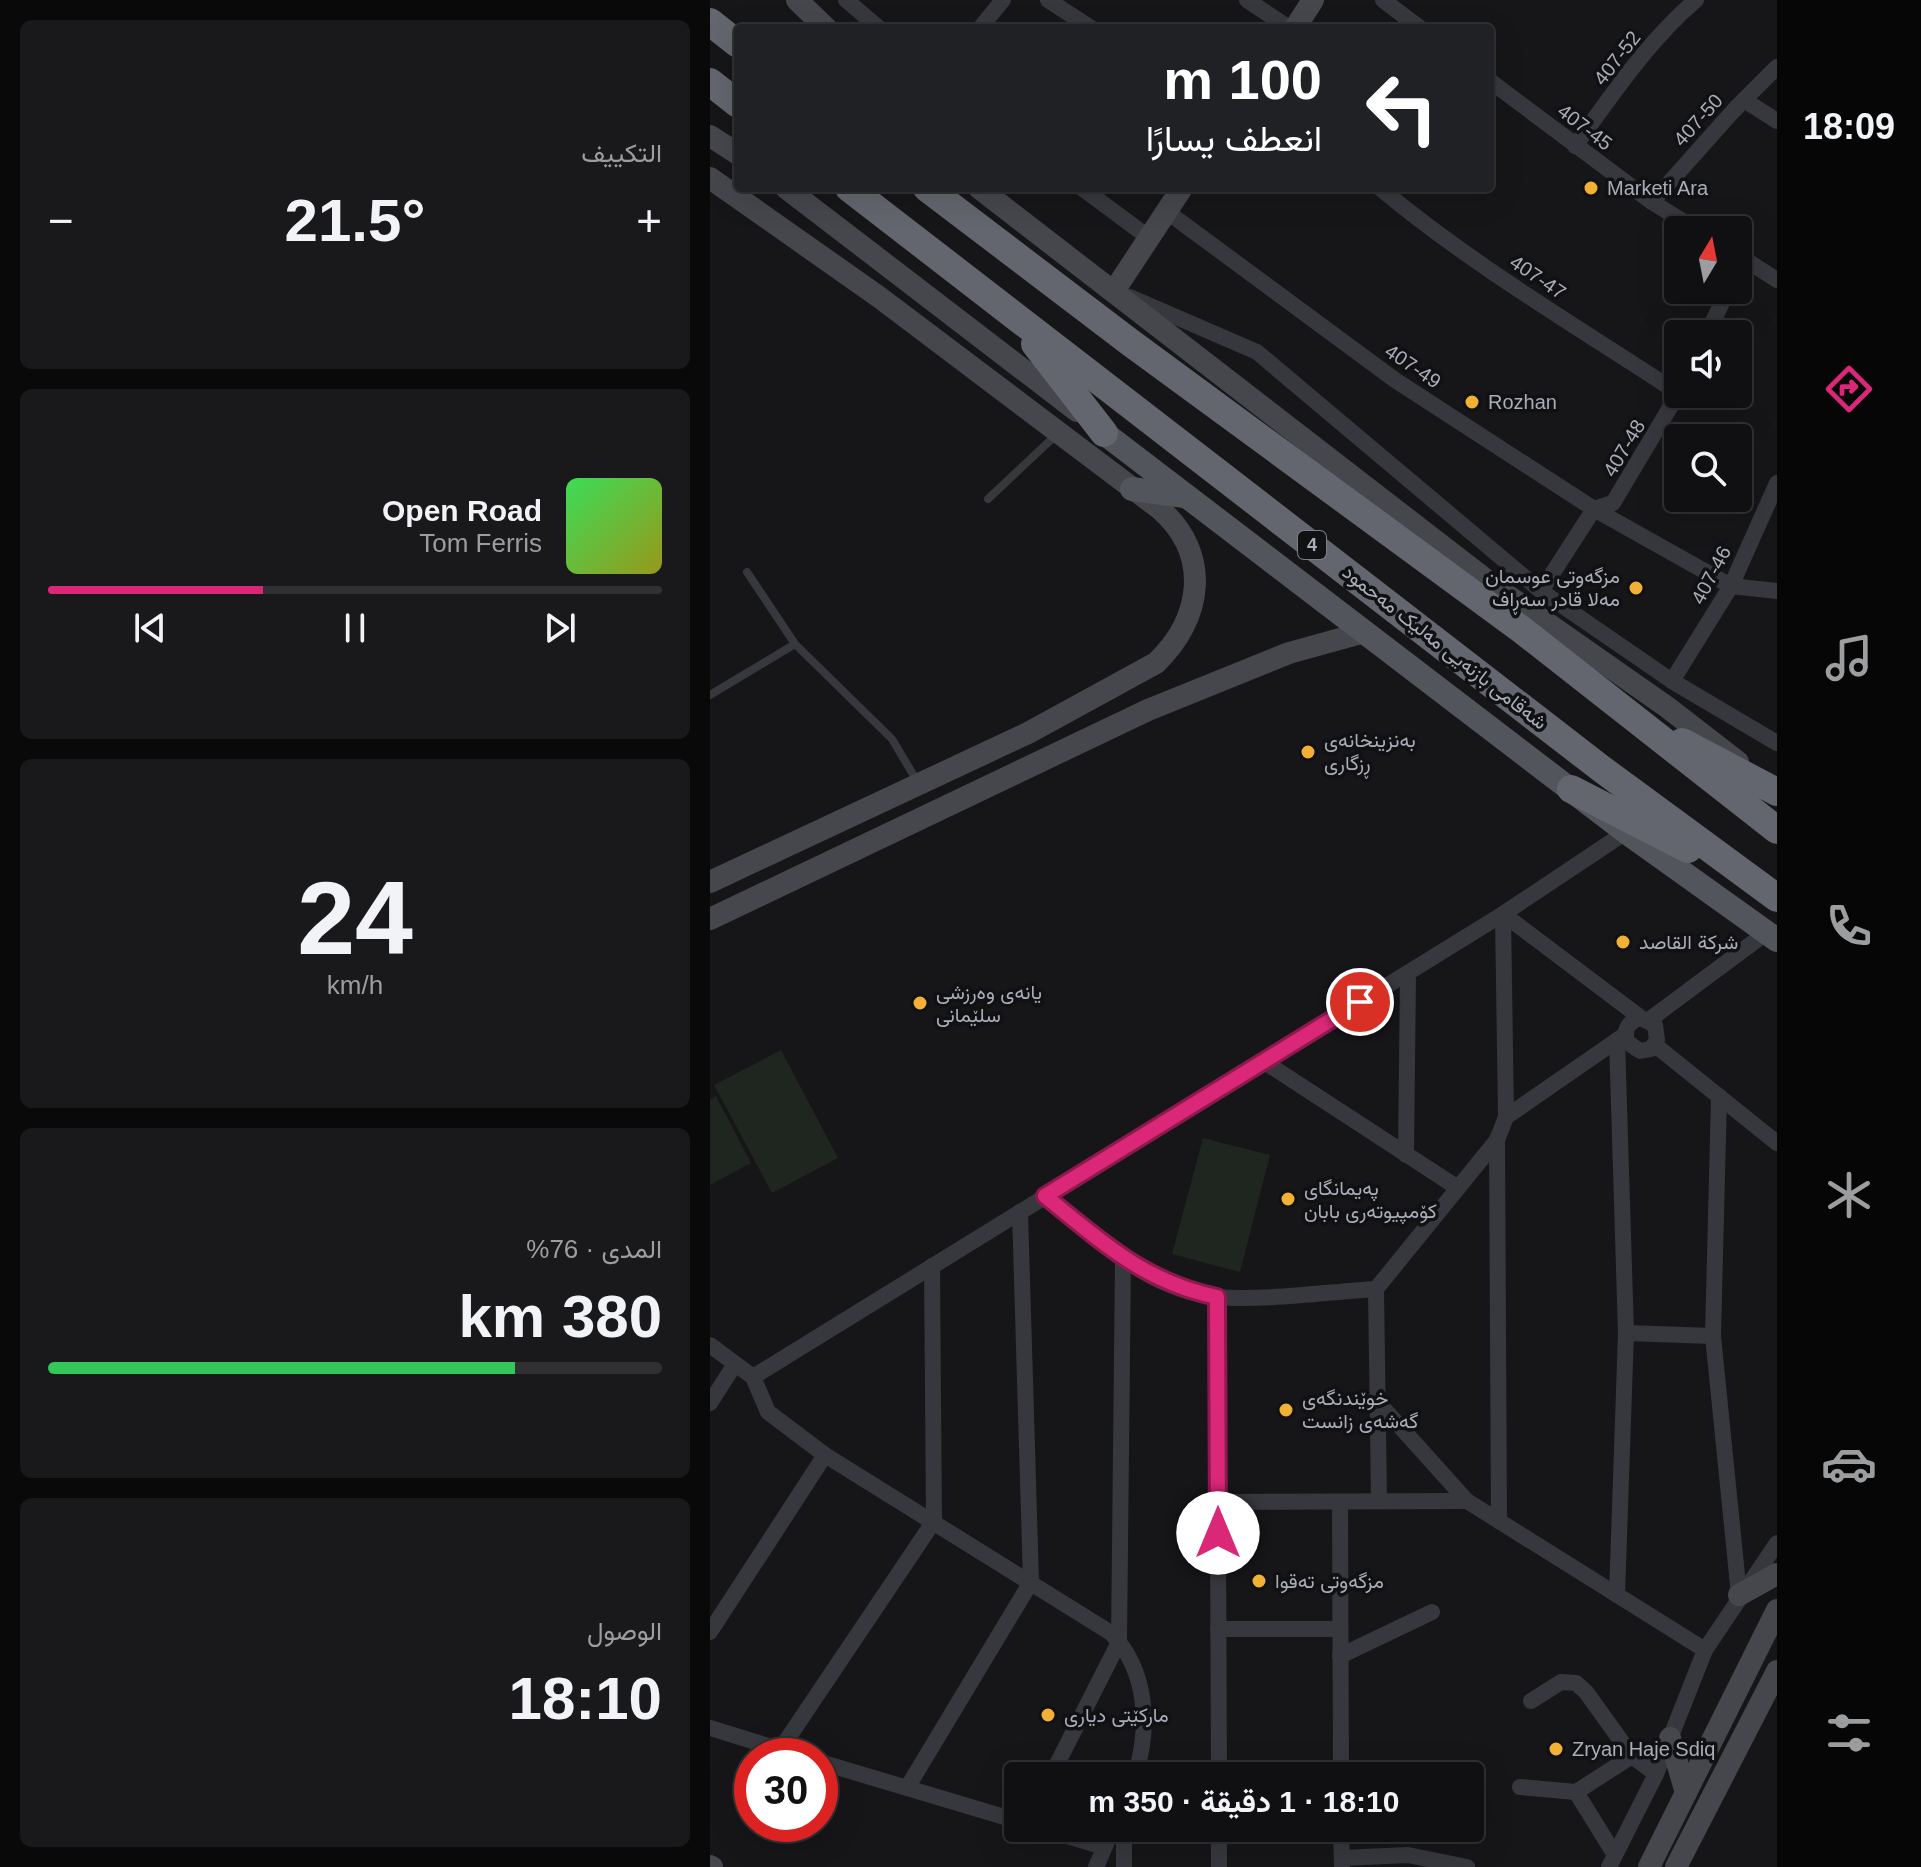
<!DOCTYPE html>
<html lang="ar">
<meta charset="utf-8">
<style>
:root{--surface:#101012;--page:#19191b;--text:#f1f3f6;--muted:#9c9d9f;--line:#303032;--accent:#db2777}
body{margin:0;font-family:Arial,Vazirmatn,sans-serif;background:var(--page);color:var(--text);direction:rtl;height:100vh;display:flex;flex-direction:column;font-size:30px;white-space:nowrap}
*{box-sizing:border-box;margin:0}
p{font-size:26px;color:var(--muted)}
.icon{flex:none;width:44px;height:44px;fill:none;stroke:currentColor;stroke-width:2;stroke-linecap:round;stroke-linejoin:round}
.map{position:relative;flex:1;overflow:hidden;direction:ltr}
.sheet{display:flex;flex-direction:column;gap:20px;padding:20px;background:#09090a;width:710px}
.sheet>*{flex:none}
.guide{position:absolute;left:24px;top:24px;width:760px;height:168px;border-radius:8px;box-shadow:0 8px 32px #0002,0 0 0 2px var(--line);direction:rtl;background:#202124;color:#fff;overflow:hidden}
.needle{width:52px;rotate:10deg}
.controls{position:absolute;left:954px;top:216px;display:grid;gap:16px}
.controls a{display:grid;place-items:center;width:88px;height:88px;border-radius:8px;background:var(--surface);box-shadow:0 8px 32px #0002,0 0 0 2px var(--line);font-size:40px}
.speed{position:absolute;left:24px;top:1738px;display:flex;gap:16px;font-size:40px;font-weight:700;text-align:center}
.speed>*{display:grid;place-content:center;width:104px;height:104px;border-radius:50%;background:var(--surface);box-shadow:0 8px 32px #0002,0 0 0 2px var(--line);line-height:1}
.speed .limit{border:12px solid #d22;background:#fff;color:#111}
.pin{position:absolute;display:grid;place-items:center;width:68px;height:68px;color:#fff;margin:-34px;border:4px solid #fff;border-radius:50%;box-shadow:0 2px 8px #0007}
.me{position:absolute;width:88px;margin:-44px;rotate:0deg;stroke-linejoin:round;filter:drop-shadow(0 0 6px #0008)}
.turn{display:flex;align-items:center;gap:28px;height:168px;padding:0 40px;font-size:36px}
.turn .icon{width:104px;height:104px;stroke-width:2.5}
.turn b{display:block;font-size:56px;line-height:68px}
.big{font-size:60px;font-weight:700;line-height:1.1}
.sheet .widget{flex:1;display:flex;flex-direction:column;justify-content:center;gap:12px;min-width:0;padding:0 28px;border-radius:12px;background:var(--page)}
.sheet .dial{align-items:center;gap:0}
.dial b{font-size:104px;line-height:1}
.song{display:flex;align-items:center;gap:24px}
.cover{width:96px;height:96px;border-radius:12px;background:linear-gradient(135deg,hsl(130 70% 55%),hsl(60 70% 35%))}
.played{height:8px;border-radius:4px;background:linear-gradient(90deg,var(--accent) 35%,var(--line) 35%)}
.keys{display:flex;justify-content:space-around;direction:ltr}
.heat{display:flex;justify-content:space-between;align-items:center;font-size:44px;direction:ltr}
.charge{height:12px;border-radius:6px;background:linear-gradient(90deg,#34c759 76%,var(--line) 0)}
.trip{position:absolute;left:294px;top:1762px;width:480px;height:80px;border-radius:8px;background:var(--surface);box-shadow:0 8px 32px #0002,0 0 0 2px var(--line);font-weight:700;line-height:80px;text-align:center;direction:rtl}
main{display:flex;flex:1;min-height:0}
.menu{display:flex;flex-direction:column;width:144px;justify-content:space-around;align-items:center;background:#060607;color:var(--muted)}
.menu .icon{width:56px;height:56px}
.menu .current{color:var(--accent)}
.menu b{font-size:36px;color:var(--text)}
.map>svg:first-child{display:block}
.green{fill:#1e261f}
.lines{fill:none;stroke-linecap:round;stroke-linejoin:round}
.lane{stroke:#37383d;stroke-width:8}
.street{stroke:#37383d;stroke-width:16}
.secondary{stroke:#45474d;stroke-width:22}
.primary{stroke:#53555c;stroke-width:24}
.highway{stroke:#63666e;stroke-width:28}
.route-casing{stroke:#8e194d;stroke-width:20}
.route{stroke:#db2777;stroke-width:14}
.poi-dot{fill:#f2b134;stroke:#111113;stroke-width:3}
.labels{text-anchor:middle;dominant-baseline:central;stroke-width:7;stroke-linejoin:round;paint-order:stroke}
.shield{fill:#111113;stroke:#7b7e86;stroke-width:2}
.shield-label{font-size:18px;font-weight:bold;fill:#a8adb8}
.street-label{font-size:20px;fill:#a8adb8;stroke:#111113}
.poi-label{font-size:20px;fill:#a8adb8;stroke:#111113;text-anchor:start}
</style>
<main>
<nav class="menu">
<b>18:09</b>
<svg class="icon current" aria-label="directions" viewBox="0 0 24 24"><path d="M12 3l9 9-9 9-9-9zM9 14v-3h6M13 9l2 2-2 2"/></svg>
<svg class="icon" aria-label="music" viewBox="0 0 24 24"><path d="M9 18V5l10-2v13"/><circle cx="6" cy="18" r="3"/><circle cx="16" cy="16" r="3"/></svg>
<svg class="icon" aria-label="phone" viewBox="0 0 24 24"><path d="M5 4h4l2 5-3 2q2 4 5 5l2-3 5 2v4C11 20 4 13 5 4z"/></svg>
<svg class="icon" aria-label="climate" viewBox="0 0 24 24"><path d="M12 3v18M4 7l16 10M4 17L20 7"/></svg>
<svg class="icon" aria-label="car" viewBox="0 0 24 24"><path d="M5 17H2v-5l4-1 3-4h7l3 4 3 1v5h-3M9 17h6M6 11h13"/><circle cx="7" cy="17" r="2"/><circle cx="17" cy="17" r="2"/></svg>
<svg class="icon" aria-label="filters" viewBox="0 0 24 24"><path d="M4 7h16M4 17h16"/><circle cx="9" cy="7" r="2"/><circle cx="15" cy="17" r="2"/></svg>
</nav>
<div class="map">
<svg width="1067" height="1867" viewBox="0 0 1067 1867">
<rect width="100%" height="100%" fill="#161618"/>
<g class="green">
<path d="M71,1050L128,1158L62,1193L4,1085Z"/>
<path d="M6,1096L41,1163L0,1185V1100Z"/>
<path d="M493,1138L560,1155L530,1272L462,1254Z"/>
</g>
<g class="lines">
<g class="lane">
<path d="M278,499L347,434"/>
<path d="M37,572L85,644L182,739L207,781"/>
<path d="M0,695L85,644"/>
</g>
<g class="street">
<path d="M136,0L169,28"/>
<path d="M338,0L381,28"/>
<path d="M537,0L579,28"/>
<path d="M673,0L710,28"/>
<path d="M270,28L293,0"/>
<path d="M780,81L942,202L987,230"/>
<path d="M1034,100L1067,121"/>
<path d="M865,146C902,95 938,41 986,0"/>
<path d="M372,188L438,237"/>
<path d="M670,188C762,265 868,327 968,393"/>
<path d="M942,202L1025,109L1067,67"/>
<path d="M456,211L685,380L884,509L1021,586L1067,591"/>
<path d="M1028,255L1067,280"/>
<path d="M420,297L547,352L831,591L962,681L1067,743"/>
<path d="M997,334L1018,290"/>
<path d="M831,591L884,509L903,503L968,394"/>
<path d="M962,681L1021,586L1067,483"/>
<path d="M793,914L931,1018L945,1025L947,1040L941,1049L930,1051L917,1042C913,1031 918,1021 931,1018"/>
<path d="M793,914L796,1117"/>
<path d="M939,1020L1056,933"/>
<path d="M945,1045L1067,1143"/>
<path d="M553,1061L748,1188"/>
<path d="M1009,1096L1003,1336L1029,1595"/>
<path d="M787,1140L789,1521"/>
<path d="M696,1155L698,973"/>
<path d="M335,1196C386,1237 438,1291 507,1297C552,1301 618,1292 666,1289"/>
<path d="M507,1297L509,1776"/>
<path d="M916,1333L1003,1336"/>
<path d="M0,1345L43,1377L58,1412L115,1455L401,1633C438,1671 440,1728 425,1776"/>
<path d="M43,1377L793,914L916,832"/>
<path d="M667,1401L757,1501L995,1650"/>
<path d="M0,1403L25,1364"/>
<path d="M669,1501L666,1289L787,1140L796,1117L916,1034"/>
<path d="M508,1502L757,1501"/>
<path d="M630,1502L631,1776"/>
<path d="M907,1595L916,1333L907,1040"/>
<path d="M508,1629H629"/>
<path d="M0,1632L115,1455"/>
<path d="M630,1656L722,1612"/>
<path d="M821,1701L851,1682L866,1683L876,1692L922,1756L946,1774"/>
<path d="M0,1728L91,1756"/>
<path d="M70,1750L224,1521L222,1266"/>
<path d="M110,1762L308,1821"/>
<path d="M341,1776L409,1642L413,1259"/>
<path d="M810,1787L866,1792L922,1756"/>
<path d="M197,1788L321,1582L310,1212"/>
<path d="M866,1792L905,1855"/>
<path d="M331,1828L394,1847"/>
<path d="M414,1828V1867"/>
<path d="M509,1828V1867"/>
<path d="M631,1828L632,1866"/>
<path d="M632,1858L698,1855L757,1867"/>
<path d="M386,1867L403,1828"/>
<path d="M899,1867L946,1774L995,1650L1067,1543"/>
</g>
<g class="secondary">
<path d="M87,0L116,28"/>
<path d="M585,28L603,0"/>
<path d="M0,136L28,154"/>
<path d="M0,178L169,297L450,509C502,555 492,619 446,663L318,733L0,882"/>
<path d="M76,188L367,411"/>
<path d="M269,188L784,586L957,707L1028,762"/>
<path d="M404,291L472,188"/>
<path d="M0,919L438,710L579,653L655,632"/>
<path d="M1029,1595L1067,1574"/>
<path d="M960,1738L976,1793"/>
<path d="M0,1866L2,1867"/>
<path d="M939,1867L1067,1610"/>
<path d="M966,1867L1067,1671"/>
</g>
<g class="primary">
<path d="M394,433L916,832L1067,940"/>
<path d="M422,489L475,496"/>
</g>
<g class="highway">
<path d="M0,22L28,44"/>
<path d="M0,82L28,104"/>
<path d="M139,188L893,770L1067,898"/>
<path d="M217,188L421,343L812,630L1067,830"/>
<path d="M325,344L394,433"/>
<path d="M972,742L1067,792"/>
<path d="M861,789L978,849"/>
</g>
</g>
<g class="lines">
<defs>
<path id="route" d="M508,1533L507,1297C434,1282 392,1242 335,1196L650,1002"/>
</defs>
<use href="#route" class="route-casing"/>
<use href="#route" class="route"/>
</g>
<g class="poi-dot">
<circle cx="881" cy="188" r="8"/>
<circle cx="762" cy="402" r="8"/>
<circle cx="926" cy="588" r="8"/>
<circle cx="598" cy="752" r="8"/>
<circle cx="913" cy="942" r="8"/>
<circle cx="210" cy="1003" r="8"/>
<circle cx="578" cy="1199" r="8"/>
<circle cx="576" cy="1410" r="8"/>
<circle cx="549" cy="1581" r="8"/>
<circle cx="338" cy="1715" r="8"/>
<circle cx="846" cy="1749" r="8"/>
</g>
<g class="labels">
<rect class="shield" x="588" y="531" width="28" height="28" rx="6"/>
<g class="shield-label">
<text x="602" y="545">4</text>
</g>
<g class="street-label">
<text transform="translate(907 58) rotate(-52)">407-52</text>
<text transform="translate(988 120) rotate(-48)">407-50</text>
<text transform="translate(875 127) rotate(37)">407-45</text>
<text transform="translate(828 277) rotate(34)">407-47</text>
<text transform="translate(703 366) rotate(34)">407-49</text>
<text transform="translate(914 448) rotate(-59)">407-48</text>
<text transform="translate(1001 575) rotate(-62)">407-46</text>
<text transform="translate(735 647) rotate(38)">شەقامی بازنەیی مەلیک مەحمود</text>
</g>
<g class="poi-label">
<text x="897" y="188">Marketi Ara</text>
<text x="778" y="402">Rozhan</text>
<text x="910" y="576" text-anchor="end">مزگەوتی عوسمان<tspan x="910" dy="23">مەلا قادر سەڕاف</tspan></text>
<text x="614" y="740">بەنزینخانەی<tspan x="614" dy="23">ڕزگاری</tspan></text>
<text x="929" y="942">شركة القاصد</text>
<text x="226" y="992">یانەی وەرزشی<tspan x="226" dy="23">سلێمانی</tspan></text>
<text x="594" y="1188">پەیمانگای<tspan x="594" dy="23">کۆمپیوتەری بابان</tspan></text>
<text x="592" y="1398">خوێندنگەی<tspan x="592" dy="23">گەشەی زانست</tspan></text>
<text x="565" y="1581">مزگەوتی تەقوا</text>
<text x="354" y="1715">مارکێتی دیاری</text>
<text x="862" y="1749">Zryan Haje Sdiq</text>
</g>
</g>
</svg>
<div class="controls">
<a><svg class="needle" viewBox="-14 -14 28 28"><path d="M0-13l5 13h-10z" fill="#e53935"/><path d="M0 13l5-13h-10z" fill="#9c9d9f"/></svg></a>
<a><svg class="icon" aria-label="sound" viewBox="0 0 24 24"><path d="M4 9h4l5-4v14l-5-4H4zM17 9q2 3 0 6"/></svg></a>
<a><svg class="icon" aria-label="search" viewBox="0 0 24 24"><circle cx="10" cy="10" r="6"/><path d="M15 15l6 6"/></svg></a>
</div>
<div class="speed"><div class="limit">30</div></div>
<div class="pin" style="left:650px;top:1002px;background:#d93025"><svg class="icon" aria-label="arrive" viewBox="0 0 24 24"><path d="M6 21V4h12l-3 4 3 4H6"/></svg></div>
<svg class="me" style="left:508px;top:1533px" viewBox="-20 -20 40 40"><circle r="19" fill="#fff"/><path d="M0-13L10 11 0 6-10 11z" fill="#db2777"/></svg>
<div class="trip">18:10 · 1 دقيقة · 350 m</div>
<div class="guide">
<div class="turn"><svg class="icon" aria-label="left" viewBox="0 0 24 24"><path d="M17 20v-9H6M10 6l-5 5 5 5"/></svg><div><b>100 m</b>انعطف يسارًا</div></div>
</div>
</div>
<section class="sheet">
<div class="widget"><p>التكييف</p>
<div class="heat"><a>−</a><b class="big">21.5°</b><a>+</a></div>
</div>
<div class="widget">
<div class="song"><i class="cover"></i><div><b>Open Road</b><p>Tom Ferris</p></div></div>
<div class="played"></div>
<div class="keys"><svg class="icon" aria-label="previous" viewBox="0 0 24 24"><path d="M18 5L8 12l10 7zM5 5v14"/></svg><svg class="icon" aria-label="pause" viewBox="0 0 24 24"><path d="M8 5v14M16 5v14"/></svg><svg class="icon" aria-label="next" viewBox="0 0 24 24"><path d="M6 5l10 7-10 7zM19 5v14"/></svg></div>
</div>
<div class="widget dial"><b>24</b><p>km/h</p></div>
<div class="widget"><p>المدى · 76%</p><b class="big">380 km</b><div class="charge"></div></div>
<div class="widget"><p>الوصول</p><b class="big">18:10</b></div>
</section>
</main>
